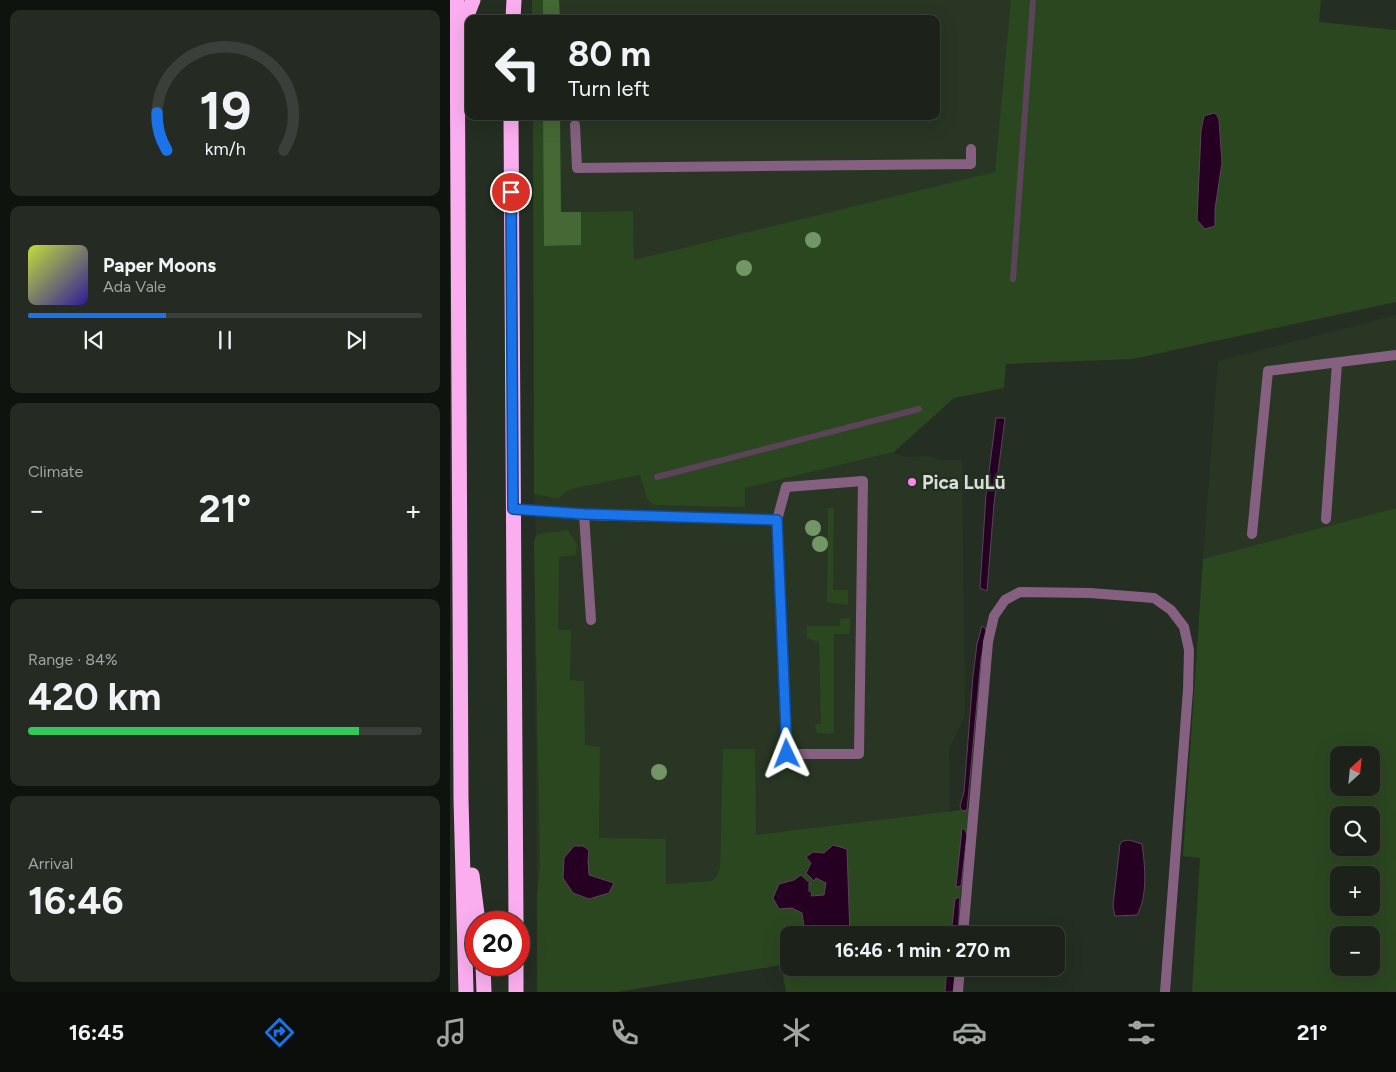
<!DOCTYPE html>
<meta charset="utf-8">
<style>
:root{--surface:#1c221a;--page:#252a23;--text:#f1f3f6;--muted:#a0a4a2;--line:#3a3f39;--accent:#1a73e8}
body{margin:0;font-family:Figtree,sans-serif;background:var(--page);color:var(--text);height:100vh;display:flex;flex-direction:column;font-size:19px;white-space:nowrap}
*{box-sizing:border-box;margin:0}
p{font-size:16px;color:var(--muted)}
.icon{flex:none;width:28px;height:28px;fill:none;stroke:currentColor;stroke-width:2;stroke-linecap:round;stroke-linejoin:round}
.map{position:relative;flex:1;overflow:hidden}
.sheet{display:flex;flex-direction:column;gap:10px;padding:10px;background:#0f130e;width:450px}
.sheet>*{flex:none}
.top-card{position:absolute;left:15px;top:15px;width:475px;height:105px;border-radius:10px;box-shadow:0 5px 20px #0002,0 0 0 1px var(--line);background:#1c221a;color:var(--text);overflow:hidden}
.needle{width:32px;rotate:27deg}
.fabs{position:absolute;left:880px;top:746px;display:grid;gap:10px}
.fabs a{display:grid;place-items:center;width:50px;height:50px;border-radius:10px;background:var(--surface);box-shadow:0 5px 20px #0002,0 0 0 1px var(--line);font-size:25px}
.speed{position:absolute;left:15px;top:911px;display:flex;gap:10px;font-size:25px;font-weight:700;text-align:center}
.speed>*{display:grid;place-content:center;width:65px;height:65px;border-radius:50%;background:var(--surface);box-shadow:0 5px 20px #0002,0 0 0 1px var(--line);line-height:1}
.speed .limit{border:8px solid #d22;background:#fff;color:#111}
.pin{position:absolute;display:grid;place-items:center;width:42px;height:42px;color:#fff;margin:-21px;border:2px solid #fff;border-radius:50%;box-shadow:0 1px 5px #0007}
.me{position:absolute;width:55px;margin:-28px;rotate:358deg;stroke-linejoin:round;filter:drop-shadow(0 0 4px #0008)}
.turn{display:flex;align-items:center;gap:18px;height:105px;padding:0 20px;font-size:22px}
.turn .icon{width:65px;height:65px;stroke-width:2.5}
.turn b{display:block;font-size:35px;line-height:42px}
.big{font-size:38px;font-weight:700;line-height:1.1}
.sheet .tile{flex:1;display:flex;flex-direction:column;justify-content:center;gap:8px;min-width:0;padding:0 18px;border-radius:10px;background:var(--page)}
.sheet .dial{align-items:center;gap:0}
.dial svg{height:130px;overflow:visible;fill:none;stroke:var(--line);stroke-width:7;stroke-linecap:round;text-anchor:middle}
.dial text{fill:var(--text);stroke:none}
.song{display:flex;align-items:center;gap:15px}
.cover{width:60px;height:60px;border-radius:8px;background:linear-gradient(135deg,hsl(70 70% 55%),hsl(250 70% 35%))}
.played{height:5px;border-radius:2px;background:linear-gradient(90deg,var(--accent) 35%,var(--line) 35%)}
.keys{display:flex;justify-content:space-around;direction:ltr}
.heat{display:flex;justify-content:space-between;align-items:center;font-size:28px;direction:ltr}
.charge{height:8px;border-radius:4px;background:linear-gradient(90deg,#34c759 84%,var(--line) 0)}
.trip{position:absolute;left:330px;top:926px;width:285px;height:50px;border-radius:10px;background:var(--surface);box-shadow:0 5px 20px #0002,0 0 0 1px var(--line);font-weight:700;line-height:50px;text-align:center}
.tab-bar{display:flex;height:80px;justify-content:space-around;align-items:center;background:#0b0e0a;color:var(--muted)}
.tab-bar .icon{width:35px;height:35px}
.tab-bar .current{color:var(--accent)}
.tab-bar b{font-size:22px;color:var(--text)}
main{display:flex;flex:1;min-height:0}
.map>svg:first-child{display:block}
.built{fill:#293624}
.green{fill:#2b4720;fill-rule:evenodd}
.forest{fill:#446935}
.water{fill:#250022;stroke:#5b4358}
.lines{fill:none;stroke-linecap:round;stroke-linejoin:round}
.stream{stroke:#5b4358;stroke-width:6}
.lane{stroke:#866080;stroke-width:10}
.highway{stroke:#faaeef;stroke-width:15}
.tree{fill:#739666}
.route-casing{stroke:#114b97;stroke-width:12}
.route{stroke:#1a73e8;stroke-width:9}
.poi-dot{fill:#f888ea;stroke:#252e22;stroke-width:2}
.labels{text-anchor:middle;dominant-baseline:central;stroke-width:5;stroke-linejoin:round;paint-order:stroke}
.poi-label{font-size:19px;font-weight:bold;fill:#d9dfd7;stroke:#252e22;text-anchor:start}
</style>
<main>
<section class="sheet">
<div class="tile dial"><svg viewBox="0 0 100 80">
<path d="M14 69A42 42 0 1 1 86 69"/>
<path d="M14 69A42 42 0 0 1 8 46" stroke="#1a73e8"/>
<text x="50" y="56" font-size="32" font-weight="700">19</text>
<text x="50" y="72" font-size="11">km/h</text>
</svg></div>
<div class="tile">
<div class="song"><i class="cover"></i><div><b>Paper Moons</b><p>Ada Vale</p></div></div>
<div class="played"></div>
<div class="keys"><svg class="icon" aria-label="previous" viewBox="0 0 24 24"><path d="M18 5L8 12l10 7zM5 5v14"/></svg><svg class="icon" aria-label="pause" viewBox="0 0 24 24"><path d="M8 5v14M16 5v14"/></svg><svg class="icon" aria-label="next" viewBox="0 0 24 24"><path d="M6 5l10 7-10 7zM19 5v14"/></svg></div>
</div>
<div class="tile"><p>Climate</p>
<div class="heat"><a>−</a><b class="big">21°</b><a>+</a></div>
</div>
<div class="tile"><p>Range · 84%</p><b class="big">420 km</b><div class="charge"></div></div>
<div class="tile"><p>Arrival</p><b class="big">16:46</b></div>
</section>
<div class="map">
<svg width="946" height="992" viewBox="0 0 946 992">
<rect width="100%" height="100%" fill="#252e22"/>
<g class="built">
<path d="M82,0H567L551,182L85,284L84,116H486V19H83Z"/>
<path d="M946,315V508L753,559L768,361Z"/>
<path d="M442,453L456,457L480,456L490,460H512L515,715L499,750L500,812L432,821L270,868L267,876L261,881L87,896L84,541L86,536L84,494L108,499L116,490L190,475L197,499L295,507V488Z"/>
</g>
<g class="green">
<rect x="82" y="0" width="11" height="19"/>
<path d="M561,0H871L869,22L946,30V302L683,359L556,364L554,388L504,398L444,452L295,488V507L204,505L197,499L190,475L117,490L108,499L84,494L83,116H93L94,246L131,245V212L183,211L184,260L545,172ZM752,120L765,209V225L747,220Z"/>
<path d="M378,508H384L383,590H398V605L377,602Z"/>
<path d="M946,508V992H742L750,858L733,856L753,559ZM889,755H921V788H889ZM889,815H921V848H889ZM889,875H921V908H889ZM889,935H921V968H889Z"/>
<path d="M117,529L127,545L126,555L109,557L108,630H121L120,680L134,681L135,745L150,747L149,838L216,839V884L261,881L267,876L270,868L273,749H305L306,835L520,809L506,935H339V968H502L500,992H336L331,965L167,992H87V896L90,867L84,541L86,536C99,529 106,535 117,529Z"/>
<path d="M400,618V634H384V732L380,734L367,733L365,724H371L369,642L357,638V626H390V619Z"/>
</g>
<g class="forest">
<path d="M93,0H109L110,19H93Z"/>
<path d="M93,116H110L111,212H131V245L94,246Z"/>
</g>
<g class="water">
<path d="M764,113L767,115L769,120L772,163L765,209V226L755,229L747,220L751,131L754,116Z"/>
<path d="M546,418H555L544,504L537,591L530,588L536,495Z"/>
<path d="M532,626L535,628L537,633L531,659L517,810L512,811L510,806L514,792L523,676L527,644Z"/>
<path d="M512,828L515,830L517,835L511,886L506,887Z"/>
<path d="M679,840L692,844C695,865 698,896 687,915L665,916L663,906L670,844L673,841Z"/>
<path d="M383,845L397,849L400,935H339V962H335L332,944L337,934L347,931L354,926L352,913L342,908L329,909L323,898L329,884L344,880L351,875L362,885L359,883V891L362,893L361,896L374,895L376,883L366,878L364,881L356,873L361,863L356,857L363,852L374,853Z"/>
<path d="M124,846H133L139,850L138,861L139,875L164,883L159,893L139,899L123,893L113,878L114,858Z"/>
<path d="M510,897L508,935H501L505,899Z"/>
<path d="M497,968H506L503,992H495Z"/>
</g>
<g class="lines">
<g class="stream">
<path d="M563,279L583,0"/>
<path d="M207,477L469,409"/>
</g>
<g class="lane">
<path d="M125,125L127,168L521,164V149"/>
<path d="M63,509L134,515L327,520L337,754H409L413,481L336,487L327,520"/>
<path d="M134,515L141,620"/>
<path d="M876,519L887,363"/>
<path d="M802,534L818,371L946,355"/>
<path d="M513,935L538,642L544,616L555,600L570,592L640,593L704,598L721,610L734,627L739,650L738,690L715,992"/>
<path d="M508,992L510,968"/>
</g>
<g class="highway">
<path d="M7,0L11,799L16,992"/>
<path d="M63,19L64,0"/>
<path d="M10,33L23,0"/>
<path d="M61,116L66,922"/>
<path d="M22,875L28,922"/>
<path d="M33,965L34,992"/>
<path d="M66,965V992"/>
</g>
</g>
<g class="tree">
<circle cx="363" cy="240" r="8"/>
<circle cx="294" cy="268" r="8"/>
<circle cx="363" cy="528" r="8"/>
<circle cx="370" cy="544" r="8"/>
<circle cx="209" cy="772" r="8"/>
</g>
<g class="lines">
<defs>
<path id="route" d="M61,192L63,509L134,514L327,520L337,754"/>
</defs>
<use href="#route" class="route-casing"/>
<use href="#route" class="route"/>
</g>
<circle class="poi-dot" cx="462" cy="482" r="5"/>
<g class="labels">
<g class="poi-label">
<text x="472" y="482">Pica LuLū</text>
</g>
</g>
</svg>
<div class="fabs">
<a><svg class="needle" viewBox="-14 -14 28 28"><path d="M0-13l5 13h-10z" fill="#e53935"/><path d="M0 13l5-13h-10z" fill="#a0a4a2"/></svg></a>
<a><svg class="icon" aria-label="search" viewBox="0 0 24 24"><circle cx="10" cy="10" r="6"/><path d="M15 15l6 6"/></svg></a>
<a>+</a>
<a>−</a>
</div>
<div class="speed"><div class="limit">20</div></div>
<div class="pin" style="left:61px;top:192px;background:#d93025"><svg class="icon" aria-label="arrive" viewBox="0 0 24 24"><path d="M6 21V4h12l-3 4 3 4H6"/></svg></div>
<svg class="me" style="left:337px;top:754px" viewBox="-20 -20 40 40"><path d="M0-17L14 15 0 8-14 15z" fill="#1a73e8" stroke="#fff" stroke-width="4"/></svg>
<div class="trip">16:46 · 1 min · 270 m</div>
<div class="top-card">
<div class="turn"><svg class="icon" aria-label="left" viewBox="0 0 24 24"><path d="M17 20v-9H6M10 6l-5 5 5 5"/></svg><div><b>80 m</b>Turn left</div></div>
</div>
</div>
</main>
<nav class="tab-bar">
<b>16:45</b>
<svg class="icon current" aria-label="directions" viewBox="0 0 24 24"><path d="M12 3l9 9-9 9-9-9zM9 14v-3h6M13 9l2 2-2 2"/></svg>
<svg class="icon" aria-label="music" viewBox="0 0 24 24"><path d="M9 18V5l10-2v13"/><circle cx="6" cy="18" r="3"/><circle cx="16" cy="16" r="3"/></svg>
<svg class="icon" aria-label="phone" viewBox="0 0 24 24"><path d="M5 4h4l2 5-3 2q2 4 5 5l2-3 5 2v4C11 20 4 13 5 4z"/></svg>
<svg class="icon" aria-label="climate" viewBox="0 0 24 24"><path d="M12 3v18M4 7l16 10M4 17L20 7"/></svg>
<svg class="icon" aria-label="car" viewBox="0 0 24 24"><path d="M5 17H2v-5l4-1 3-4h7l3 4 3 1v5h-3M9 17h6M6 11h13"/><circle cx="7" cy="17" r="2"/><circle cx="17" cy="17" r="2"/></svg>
<svg class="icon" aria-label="filters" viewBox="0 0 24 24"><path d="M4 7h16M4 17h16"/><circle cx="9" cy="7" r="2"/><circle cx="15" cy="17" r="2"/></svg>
<b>21°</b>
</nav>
